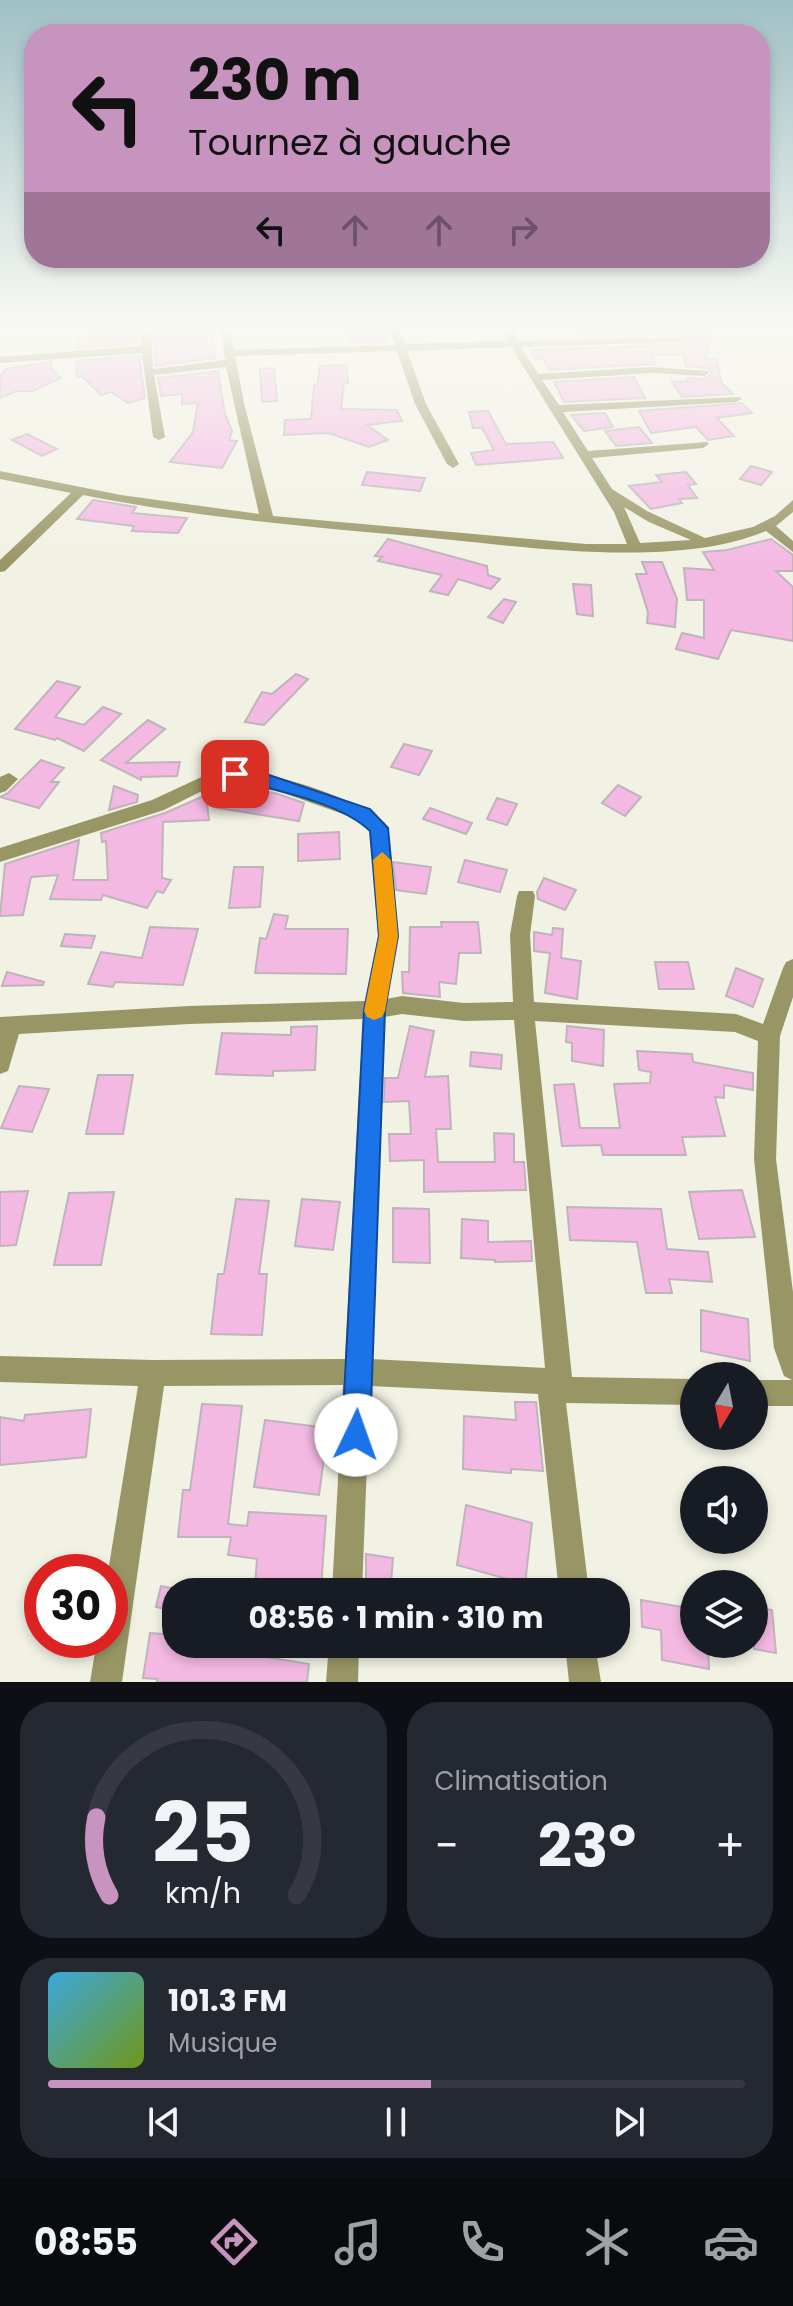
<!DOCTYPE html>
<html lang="fr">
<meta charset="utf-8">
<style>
:root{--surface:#171b24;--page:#242831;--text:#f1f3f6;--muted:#9ea1a6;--line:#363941;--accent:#c793bf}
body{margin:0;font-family:Poppins,sans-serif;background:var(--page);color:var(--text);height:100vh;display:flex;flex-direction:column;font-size:30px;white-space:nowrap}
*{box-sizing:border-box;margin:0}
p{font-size:26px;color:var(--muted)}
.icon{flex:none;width:44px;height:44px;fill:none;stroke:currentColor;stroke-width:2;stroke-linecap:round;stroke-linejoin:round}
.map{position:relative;height:1682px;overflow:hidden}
.panel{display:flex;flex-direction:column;gap:20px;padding:20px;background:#0d0f14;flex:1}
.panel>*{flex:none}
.guide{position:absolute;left:24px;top:24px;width:746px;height:244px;border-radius:32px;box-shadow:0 4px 12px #0003;background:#c793bf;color:#111;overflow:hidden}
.needle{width:52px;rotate:190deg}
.buttons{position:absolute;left:680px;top:1362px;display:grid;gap:16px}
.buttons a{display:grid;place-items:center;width:88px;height:88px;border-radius:50%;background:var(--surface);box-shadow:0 4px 12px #0003;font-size:40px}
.speed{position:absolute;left:24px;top:1554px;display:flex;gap:16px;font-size:40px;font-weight:700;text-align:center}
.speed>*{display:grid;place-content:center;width:104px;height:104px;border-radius:50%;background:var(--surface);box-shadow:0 4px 12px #0003;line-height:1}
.speed .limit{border:12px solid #d22;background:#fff;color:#111}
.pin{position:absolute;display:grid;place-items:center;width:68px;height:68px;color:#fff;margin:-34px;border-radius:16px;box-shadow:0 4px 12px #0006}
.me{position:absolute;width:88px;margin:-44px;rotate:3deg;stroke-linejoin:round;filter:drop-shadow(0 0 6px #0008)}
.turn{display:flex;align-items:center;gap:28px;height:168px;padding:0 32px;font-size:36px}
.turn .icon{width:104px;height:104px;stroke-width:2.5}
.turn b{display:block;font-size:56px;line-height:68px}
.lanes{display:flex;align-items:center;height:76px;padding:0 32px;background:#0003;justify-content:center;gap:40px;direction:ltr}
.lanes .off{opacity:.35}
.big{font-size:60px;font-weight:700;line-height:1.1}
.panel .widget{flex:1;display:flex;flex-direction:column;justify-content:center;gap:12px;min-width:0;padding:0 28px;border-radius:32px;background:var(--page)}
.panel .dial{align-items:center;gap:0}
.dial svg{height:208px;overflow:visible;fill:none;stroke:var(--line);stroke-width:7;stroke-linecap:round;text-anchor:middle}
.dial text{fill:var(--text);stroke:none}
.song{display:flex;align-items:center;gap:24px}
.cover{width:96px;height:96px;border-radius:12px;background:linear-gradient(135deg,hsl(200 70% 55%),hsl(80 70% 35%))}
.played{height:8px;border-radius:4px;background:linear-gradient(90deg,var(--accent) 55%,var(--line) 55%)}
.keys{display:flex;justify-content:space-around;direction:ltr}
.heat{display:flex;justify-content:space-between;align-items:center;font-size:44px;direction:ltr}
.panel .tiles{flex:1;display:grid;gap:20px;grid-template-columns:1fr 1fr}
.widget:last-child{grid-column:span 2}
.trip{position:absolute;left:162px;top:1578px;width:468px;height:80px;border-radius:32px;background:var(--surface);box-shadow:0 4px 12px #0003;font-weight:700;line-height:80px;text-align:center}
.tabs{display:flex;height:128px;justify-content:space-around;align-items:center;background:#090b0e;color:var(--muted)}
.tabs .icon{width:56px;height:56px}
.tabs .on{color:var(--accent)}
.tabs b{font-size:36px;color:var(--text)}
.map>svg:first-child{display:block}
.building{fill:#f4b9e3;stroke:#bfb4bb;stroke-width:2}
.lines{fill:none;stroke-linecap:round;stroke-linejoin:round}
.street{fill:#999666;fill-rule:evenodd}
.route{fill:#1a73e8;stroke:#114b97;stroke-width:2}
.slow{fill:#f59e0b}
</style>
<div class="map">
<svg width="793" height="1682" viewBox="0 0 793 1682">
<rect width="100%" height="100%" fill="#f1f1e4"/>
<g class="building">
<path d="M94,328H134L139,343L77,348L78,340L92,338Z"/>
<path d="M167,328H182L183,331L211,329L216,358L156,366L154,333L167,332Z"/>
<path d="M344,328L382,330L387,342L349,343Z"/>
<path d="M617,328H671L712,333L706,359H717L721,382L733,394L682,397L672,382L688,381L687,378L704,379L712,374L708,368L686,366L684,356L681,354L652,355L655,364L549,370L543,359H535L531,350L678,345L686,340L682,334L586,336L582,330Z"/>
<path d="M139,356L145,398L128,403L111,392L101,395L82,376L77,377L76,361Z"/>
<path d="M51,362V368L61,378L33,391H16L0,398V375L4,373L5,369Z"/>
<path d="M346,365L348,383H344L341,409L397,410L402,421L367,425L388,440L369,447L329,433L284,435L285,420L311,419L314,385H317L320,366Z"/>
<path d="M274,368L277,401L262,402L260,369Z"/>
<path d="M218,371L225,414L232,431L229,440L237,441L222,468L170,462L193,432L198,403L182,404V394L161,396L158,378Z"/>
<path d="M634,377L645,398L564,402L554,382Z"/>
<path d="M742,403L752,413L717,418L734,436L708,440L696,427L651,433L639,411Z"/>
<path d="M488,411L506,444L553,442L563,458L476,465L471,453L494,450L482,428H473L469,412Z"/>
<path d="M605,413L613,427L584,431L571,415Z"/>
<path d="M639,427L652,443L616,446L605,431Z"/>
<path d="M27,434L57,449L42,456L12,440Z"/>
<path d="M751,466L772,472L761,485L740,479Z"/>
<path d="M367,472L425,478L420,491L362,485Z"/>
<path d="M686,472L696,484L688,485L697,498L679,499L682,503L651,509L629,486L662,482L656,475Z"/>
<path d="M93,500L136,507L132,513L187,518L178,533L132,531L134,526L77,519Z"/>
<path d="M388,539L487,566L488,575L500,579L491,589L458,579L448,595L430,591L442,575L378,561L382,557L375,556Z"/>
<path d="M771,539L793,555V571H776L793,587V641L731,630L718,659L676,649L682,633L704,638V600H687L684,568L714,570L703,552L727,550Z"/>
<path d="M642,562H662L677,599L675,627L647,623L648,612L636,574H647Z"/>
<path d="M573,584L591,585L593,616L577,614Z"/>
<path d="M504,599L516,602L503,623L488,617Z"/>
<path d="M296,674L308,679L264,725L245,722L262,692L272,694Z"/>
<path d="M57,681L80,687L55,717L84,725L103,707L121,714L84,751L57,738L55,740L15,729Z"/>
<path d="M148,720L165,729L126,763L180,762L177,776L141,777V780L101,760Z"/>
<path d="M404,744L432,751L419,775L391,767Z"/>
<path d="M41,760L64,768L51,782H59L39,808L0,797L8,793Z"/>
<path d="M618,785L641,797L625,816L602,803Z"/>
<path d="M114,786L138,795L137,802L109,810Z"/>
<path d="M227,787L275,793L304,803L299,821L218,808Z"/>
<path d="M206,795L209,820L163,822L162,878L171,880L163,893L157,891L147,908L103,895L101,900L50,899L58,875L31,877L23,915L0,916L5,864L79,840L73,880H108L106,841L102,842L101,833L165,813Z"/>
<path d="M497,798L517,804L507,825L487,819Z"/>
<path d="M430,808L472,823L466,834L423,819Z"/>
<path d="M339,832L340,859L298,861V834Z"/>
<path d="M465,860L507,870L500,892L458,882Z"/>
<path d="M393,862L431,867L426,894L396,890Z"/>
<path d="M234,867H263L260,907L229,908Z"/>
<path d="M544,878L576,890L565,910L538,899L537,892Z"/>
<path d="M274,914L288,916L285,929H348L346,974L255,973L260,938L266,939Z"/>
<path d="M441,922H478L481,953H459L456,984L439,982L440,997L403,993L402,972H409L410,927H442Z"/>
<path d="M150,927L198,929L183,985L115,982L113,987L88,984L101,952L142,958Z"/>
<path d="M553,928L563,929L561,958L581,961L577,999L545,993L550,953L534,951V932L552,935Z"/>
<path d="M65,934L95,936L91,948L61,946Z"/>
<path d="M655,962H688L694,989H659Z"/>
<path d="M736,968L763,979L753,1007L726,996Z"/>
<path d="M7,972L44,982L43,985L2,986Z"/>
<path d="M317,1026L315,1070L273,1071V1076L216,1074L222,1033L291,1035V1027Z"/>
<path d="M410,1026L434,1031L425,1077L448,1076L451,1129H436L438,1162H495L494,1133L514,1134V1162H524L526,1190L424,1192V1160L390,1161L389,1134H411L409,1101L384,1102L385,1078H398Z"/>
<path d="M567,1026L604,1030L603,1066L572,1061V1043L566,1042Z"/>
<path d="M637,1051L692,1054L693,1062L753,1073V1090L724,1085V1098L715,1097L725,1136L682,1137L686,1155H603L601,1145L562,1146L554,1085L574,1084L580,1128H620L614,1084L650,1083L651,1072L639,1070Z"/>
<path d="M471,1052L502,1055L501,1069L470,1066Z"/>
<path d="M98,1075H133L123,1134H86Z"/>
<path d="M19,1086L49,1089L32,1132L1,1128Z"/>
<path d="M742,1190L755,1237L699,1239L689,1192Z"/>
<path d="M28,1191L16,1245L0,1246V1192Z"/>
<path d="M114,1192L101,1265H54L69,1193Z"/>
<path d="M236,1199L269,1201L259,1274H267L262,1335L211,1334L218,1274H224Z"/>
<path d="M302,1199L340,1202L333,1250L295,1246Z"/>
<path d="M567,1207L661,1209L667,1249L708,1252L712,1282L669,1279L672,1293H646L637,1242L570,1240Z"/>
<path d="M393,1208L429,1209L430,1263L393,1262Z"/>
<path d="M462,1219L488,1221V1242L531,1241L532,1261L495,1262V1260L461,1258Z"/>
<path d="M701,1310L748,1319L750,1361L701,1351Z"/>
<path d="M515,1402H536L543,1471L511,1469V1473L463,1469L464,1416L516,1420Z"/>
<path d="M202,1404L242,1406L228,1524L247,1526L249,1512L326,1516L321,1589L255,1586L257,1559L228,1555L231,1537H178L183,1490H190Z"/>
<path d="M91,1409L86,1457L0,1465V1417L24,1421L25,1415Z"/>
<path d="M265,1420L328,1428L319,1495L254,1487Z"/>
<path d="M466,1505L532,1523L525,1584L457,1565Z"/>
<path d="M366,1554L393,1558L391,1583L366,1579Z"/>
<path d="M161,1586L176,1589L174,1611L156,1607Z"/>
<path d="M641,1600L694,1609V1644H708L709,1669L662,1660L661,1630L642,1627Z"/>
<path d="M754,1607L772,1610L776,1653L754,1649Z"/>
<path d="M150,1633L176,1635V1644H205L204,1647L309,1664L307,1682H157V1679L143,1678Z"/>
</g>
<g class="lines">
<g class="street">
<path d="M141,328H151L153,369L225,360L220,328H230L234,350L395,345L388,328H398L405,344L508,341L503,328H513L518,341L682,337L683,339L678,342L521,347L538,374L652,367L708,371L709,373L704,376L652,373L542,380L559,405L740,397L742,399L736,402L563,412L588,451L707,442L709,444L703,448L592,458L612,489L647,511L705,538L753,527L775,516L793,500V512L776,526L793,541V552L766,531C675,570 520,546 422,537C308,527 195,517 83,495L5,571L0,572V560L71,493L0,479V471L121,495L259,514L226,367L154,375L165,437L159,440L153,437L142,353L0,363V357L142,346ZM511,347L614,512L627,544H586L273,516L244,403L235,356L397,351L415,404L447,464L453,468L459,464L426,404L407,351ZM624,507L649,522L691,540L640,543Z"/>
<path d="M235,768C276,774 355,797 385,823L398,936L386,999L402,996L464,1003L513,1002L510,935L517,896L519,891H533L535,896L530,935L534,1002L736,1014L763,1024L783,968L786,962L793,959V997L780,1036L776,1159L793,1292V1406H754V1380H792L784,1376L774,1348L754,1159L758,1041L735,1032L535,1021L572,1377L694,1379V1405L566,1403L589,1592H559L538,1394L370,1386L362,1592H332L343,1385L164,1386L122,1682H90L97,1640H110L108,1572L138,1386L0,1382V1356L153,1360L345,1359L363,1019L189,1024L19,1034L8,1071L0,1074V1017L189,1006L365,1001L378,936L370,831L357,819L258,784L235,780L218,783L164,810L0,862V848L152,800L208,774ZM402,1014L464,1021L514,1020L545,1368L371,1359L384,1017Z"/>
<path d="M9,773L18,779L6,791L0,793V777Z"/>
<path d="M329,1644H359L358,1682H326Z"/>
<path d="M565,1644H595L601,1682H569Z"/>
</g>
</g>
<linearGradient id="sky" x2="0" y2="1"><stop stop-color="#a0c0c4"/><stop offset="0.58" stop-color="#f9f9f3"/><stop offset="1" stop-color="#f9f9f3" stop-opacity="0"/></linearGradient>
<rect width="793" height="563" fill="url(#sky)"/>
<path class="route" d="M235,767L266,774L370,809L388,828L398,936L385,1010L370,1435L366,1445L356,1449L346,1445L342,1435L364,1010L379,936L370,831C339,801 271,790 229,778L227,774L229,769Z"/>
<path class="slow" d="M382,852L391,860L398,936L385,1011L382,1017L374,1020L367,1017L364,1011L379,936L373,860Z"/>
</svg>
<div class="buttons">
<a><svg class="needle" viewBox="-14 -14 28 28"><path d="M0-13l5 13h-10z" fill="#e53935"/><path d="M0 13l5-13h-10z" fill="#9ea1a6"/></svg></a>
<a><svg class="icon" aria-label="sound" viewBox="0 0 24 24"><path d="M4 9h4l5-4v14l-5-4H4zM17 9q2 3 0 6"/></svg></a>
<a><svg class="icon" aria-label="layers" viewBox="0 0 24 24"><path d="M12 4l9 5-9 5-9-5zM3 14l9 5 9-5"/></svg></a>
</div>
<div class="speed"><div class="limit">30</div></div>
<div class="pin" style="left:235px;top:774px;background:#d93025"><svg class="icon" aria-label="arrive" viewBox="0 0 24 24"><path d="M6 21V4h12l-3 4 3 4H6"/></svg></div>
<svg class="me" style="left:356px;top:1435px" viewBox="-20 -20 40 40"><circle r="19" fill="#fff"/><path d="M0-13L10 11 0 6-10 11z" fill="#1a73e8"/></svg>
<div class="trip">08:56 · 1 min · 310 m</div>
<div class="guide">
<div class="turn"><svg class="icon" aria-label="left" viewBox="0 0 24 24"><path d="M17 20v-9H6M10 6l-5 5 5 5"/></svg><div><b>230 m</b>Tournez à gauche</div></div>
<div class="lanes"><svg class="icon" aria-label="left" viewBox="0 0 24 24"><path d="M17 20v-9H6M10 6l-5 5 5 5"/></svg><svg class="icon off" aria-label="ahead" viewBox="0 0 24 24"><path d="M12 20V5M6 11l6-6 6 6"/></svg><svg class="icon off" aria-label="ahead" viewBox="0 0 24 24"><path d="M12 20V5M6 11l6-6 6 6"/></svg><svg class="icon off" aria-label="right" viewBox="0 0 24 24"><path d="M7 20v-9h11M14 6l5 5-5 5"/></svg></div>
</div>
</div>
<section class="panel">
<div class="tiles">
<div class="widget dial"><svg viewBox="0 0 100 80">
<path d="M14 69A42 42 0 1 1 86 69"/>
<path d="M14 69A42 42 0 0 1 9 39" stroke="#c793bf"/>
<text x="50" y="56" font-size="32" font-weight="700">25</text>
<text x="50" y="72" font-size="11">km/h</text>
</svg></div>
<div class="widget"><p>Climatisation</p>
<div class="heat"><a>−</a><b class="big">23°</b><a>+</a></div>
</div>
<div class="widget">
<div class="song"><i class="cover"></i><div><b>101.3 FM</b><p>Musique</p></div></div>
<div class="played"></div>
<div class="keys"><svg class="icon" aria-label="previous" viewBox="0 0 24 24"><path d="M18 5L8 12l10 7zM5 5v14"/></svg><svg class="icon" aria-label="pause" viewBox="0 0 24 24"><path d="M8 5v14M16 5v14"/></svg><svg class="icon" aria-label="next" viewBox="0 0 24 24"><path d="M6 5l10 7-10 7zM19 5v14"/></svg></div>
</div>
</div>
</section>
<nav class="tabs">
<b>08:55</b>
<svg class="icon on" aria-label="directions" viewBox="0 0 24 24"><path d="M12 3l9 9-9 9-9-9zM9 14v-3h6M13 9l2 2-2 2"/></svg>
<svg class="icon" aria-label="music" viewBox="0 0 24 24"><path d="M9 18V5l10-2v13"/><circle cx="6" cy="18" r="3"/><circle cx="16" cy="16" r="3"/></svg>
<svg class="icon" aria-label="phone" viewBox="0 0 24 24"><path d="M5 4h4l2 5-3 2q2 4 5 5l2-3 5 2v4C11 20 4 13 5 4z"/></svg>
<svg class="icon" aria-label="climate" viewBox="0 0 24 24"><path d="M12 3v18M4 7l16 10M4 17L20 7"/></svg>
<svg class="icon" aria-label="car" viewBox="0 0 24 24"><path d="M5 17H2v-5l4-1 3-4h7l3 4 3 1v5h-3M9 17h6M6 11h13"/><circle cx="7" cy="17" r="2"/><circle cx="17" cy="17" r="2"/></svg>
</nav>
